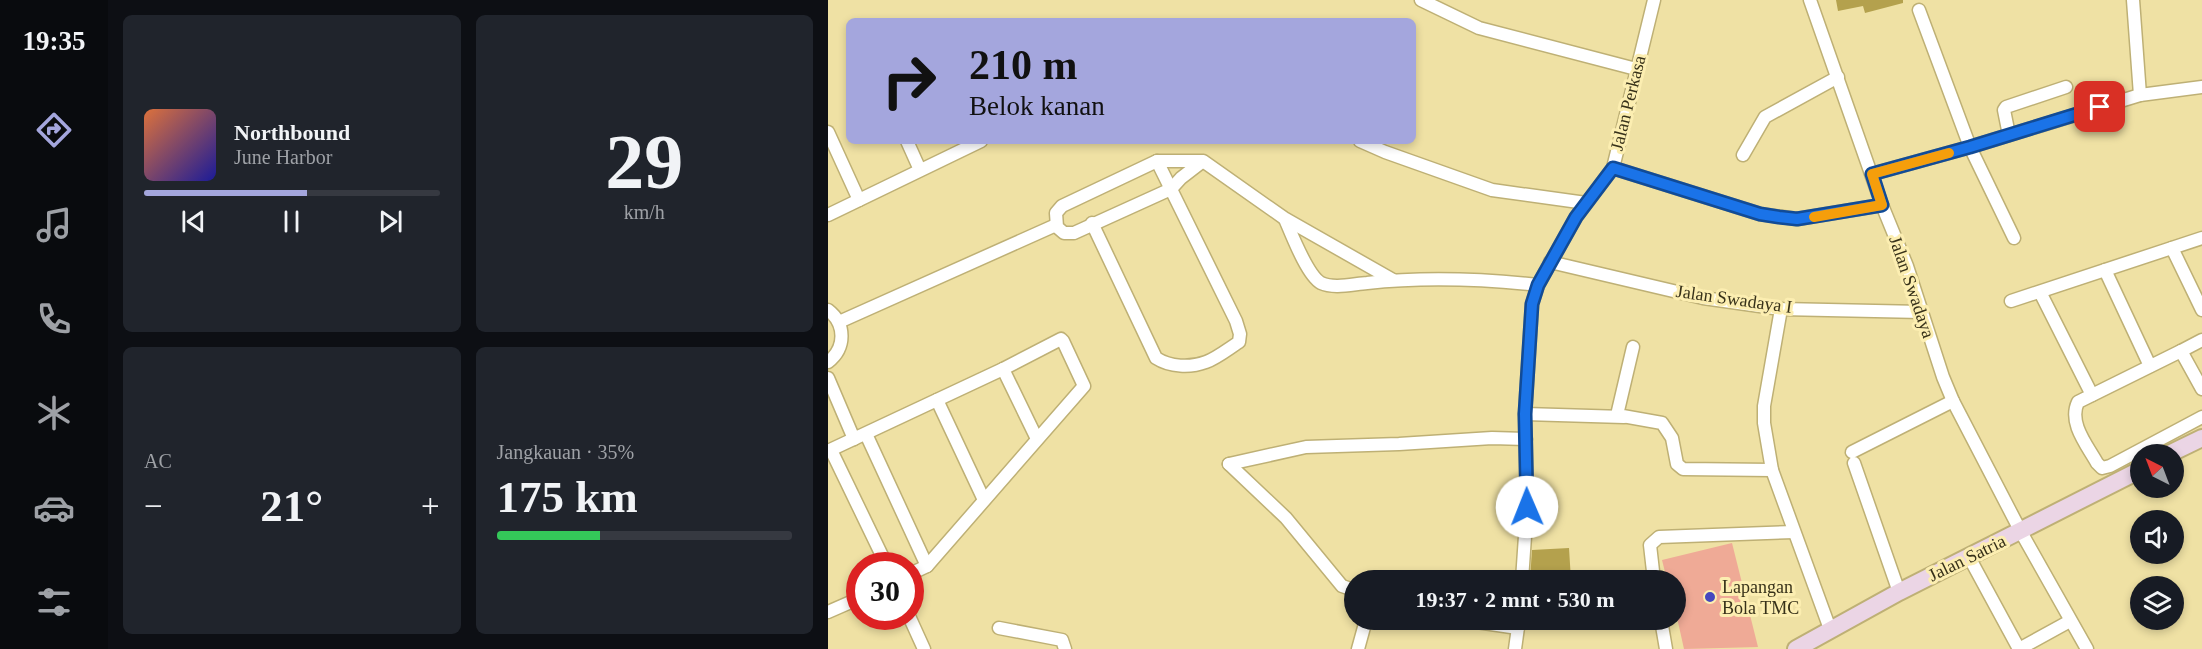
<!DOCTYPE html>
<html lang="id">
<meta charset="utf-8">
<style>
:root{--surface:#171b24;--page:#20242c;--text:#f1f3f6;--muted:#9ea1a6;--line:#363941;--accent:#a4a6dd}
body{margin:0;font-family:"Times New Roman",serif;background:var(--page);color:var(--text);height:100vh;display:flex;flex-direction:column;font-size:22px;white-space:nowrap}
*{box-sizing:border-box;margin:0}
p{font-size:20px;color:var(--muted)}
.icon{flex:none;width:33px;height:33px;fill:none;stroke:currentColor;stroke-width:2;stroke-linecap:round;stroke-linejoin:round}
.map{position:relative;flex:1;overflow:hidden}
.panel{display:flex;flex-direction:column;gap:15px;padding:15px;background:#0d0f14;width:720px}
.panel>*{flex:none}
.guide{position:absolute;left:18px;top:18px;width:570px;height:126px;border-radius:9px;box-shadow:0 3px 9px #0003;background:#a4a6dd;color:#111;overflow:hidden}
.needle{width:39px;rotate:318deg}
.tools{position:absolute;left:1302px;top:444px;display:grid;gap:12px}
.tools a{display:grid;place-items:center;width:54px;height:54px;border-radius:50%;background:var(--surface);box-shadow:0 3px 9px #0003;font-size:30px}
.speed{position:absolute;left:18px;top:552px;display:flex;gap:12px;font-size:30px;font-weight:700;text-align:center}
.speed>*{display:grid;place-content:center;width:78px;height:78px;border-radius:50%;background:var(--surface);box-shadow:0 3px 9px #0003;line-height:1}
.speed .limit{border:9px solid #d22;background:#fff;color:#111}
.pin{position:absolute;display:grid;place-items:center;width:51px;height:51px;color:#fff;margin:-26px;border-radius:12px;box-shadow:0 3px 9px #0006}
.me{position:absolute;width:66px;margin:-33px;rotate:359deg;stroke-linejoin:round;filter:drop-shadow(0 0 4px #0008)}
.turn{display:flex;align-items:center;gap:21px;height:126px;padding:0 24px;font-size:27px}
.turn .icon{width:78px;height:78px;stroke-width:2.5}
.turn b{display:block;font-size:42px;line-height:51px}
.big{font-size:45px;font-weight:600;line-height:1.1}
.panel .widget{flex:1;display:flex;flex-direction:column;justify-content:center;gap:9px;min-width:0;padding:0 21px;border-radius:9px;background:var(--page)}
.panel .dial{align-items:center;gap:0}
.dial b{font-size:78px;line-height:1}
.song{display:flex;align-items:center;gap:18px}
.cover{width:72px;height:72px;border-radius:9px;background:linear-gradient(135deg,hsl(20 70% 55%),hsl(240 70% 35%))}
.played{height:6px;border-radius:3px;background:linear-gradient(90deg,var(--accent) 55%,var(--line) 55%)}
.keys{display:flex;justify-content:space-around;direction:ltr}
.heat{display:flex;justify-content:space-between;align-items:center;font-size:33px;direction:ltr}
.charge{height:9px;border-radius:4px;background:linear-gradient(90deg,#34c759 35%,var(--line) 0)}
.panel .tiles{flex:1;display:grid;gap:15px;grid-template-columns:repeat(2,1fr)}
.trip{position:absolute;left:516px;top:570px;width:342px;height:60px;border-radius:30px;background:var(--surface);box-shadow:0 3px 9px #0003;font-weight:600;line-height:60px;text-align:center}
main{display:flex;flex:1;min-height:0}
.dock{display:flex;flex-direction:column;width:108px;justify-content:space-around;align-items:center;background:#090b0e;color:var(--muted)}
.dock .icon{width:42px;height:42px}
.dock .selected{color:var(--accent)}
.dock b{font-size:27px;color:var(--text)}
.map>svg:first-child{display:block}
.green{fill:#efaa96}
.building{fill:#b4a14d}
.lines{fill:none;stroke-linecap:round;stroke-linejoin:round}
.street-casing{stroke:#beb075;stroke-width:15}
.secondary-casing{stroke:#beb075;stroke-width:20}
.street{stroke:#fff;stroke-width:12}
.secondary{stroke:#ebd5e5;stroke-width:16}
.route-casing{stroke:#114b97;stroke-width:15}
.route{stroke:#1a73e8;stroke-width:10}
.slow{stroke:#f59e0b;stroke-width:10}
.poi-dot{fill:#4648be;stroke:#fceeb1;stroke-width:2}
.labels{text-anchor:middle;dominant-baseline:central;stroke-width:6;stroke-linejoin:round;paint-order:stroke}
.street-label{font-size:18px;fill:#373119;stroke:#fceeb1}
.poi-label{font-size:18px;fill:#373119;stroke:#fceeb1;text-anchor:start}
</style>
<main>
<nav class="dock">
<b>19:35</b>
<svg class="icon selected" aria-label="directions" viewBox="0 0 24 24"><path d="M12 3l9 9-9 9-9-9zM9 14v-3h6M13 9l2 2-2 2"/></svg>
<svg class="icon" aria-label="music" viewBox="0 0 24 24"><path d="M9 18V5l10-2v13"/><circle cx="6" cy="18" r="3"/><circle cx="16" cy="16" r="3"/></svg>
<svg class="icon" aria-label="phone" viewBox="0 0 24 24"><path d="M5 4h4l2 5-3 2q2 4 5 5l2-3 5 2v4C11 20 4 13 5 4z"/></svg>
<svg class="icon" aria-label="climate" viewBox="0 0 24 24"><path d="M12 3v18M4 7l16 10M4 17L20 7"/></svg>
<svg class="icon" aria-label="car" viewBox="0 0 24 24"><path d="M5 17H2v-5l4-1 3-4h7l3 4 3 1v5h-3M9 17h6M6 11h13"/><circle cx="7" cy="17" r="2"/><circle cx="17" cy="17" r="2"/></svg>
<svg class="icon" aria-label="filters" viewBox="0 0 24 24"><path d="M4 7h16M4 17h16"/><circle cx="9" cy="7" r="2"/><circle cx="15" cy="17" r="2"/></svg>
</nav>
<section class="panel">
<div class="tiles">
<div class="widget">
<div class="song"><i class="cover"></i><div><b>Northbound</b><p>June Harbor</p></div></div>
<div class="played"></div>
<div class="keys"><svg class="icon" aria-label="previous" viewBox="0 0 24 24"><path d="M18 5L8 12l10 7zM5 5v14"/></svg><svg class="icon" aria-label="pause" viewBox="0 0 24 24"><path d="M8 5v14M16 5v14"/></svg><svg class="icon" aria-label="next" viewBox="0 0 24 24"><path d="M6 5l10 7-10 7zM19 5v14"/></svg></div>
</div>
<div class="widget dial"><b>29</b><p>km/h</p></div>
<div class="widget"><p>AC</p>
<div class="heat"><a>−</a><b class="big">21°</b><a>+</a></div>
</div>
<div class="widget"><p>Jangkauan · 35%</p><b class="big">175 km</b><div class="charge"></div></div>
</div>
</section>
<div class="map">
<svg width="1374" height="649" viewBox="0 0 1374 649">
<rect width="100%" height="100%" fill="#efe1a4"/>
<path class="green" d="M904,543L930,647L856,649L848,613V580H839L834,560Z"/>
<g class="building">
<path d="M1008,0H1075V3L1037,13L1035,6L1010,11Z"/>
<path d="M741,548L743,580H702L704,550Z"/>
</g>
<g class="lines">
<defs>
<g id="street">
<path d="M593,0L651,28L808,69"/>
<path d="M982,0L1054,205L1079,266L1115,377L1125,401L1193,532L1259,649"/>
<path d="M1305,0L1312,95"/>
<path d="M1091,10L1142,147L1186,238"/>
<path d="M0,132L31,200"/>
<path d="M1181,135L1176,110L1178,107L1238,87"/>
<path d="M79,141L92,170"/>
<path d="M532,141L557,152L664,190L758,203"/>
<path d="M915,155L937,117L1010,77"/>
<path d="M375,161L353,178L343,189L246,233H236L229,227L228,213L234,206L329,161H375L456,218L565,280"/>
<path d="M785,168L932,214L969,219L1054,205"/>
<path d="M1044,174L1142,147L1312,95L1374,87"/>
<path d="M0,215L153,141"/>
<path d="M457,219C464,235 479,275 493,283C506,289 525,284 539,283C595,277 654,279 710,285"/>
<path d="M264,223L328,358C342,367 362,368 378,362C389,358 400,349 411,342L412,334L408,321L329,161"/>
<path d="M1344,248L1374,310"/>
<path d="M722,262L875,298L953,309L1094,312"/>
<path d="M1277,270L1322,366"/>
<path d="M1212,292L1264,395"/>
<path d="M1183,301L1374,238"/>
<path d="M953,309L936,406V423L944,470L1002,629"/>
<path d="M0,310C18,324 18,348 0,362"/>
<path d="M11,322L228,225"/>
<path d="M805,347L789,415L834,423L844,438L849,464L855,469L944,470"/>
<path d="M1353,351L1374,340"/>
<path d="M175,369L209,439"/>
<path d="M0,378L26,439"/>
<path d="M1374,389L1353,351L1250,402C1240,423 1259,445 1269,463L1274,468L1282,466L1374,417"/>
<path d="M109,400L156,500"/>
<path d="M697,414L796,417"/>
<path d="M38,434L99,566"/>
<path d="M3,450L59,566"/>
<path d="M0,451L175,369L233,339L235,341L256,386L99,566L82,574"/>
<path d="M1024,452L1125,401"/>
<path d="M1026,463L1071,592"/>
<path d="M401,464L478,447L571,444L664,438L698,439"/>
<path d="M401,464L458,518L514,586L526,590"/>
<path d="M1141,557L1191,649"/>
<path d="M694,580L699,507L697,414L704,304L710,285L748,217L785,168L826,0"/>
<path d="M826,580L822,545L831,537L966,532"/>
<path d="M0,612L32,598"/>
<path d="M81,616L96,649"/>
<path d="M635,620L690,628"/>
<path d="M833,620L838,649"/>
<path d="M171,628L234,640L237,649"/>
<path d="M530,649L538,620"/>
<path d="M687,649L691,620"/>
<path d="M1191,649L1242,621"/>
</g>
<g id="secondary">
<path d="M1341,454L1374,438"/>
<path d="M968,649L1071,592L1312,470"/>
</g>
</defs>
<use href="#street" class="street-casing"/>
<use href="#secondary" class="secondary-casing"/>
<use href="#street" class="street"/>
<use href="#secondary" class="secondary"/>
</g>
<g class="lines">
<defs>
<path id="route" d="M699,507L697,414L704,304L710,285L748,217L785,168L932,214L951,217L969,219L1054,205L1044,174L1142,147L1272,107"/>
</defs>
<use href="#route" class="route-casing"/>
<use href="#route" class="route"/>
<path class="slow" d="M986,217L1054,205L1044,174L1121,153"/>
</g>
<circle class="poi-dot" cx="882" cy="597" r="6"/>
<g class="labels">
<g class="street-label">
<text transform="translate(800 103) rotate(-76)">Jalan Perkasa</text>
<text transform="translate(1084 287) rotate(71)">Jalan Swadaya</text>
<text transform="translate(906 299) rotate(8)">Jalan Swadaya I</text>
<text transform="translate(1139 558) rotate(-26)">Jalan Satria</text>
</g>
<g class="poi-label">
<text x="894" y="587">Lapangan<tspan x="894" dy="21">Bola TMC</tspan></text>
</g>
</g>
</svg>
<div class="tools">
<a><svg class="needle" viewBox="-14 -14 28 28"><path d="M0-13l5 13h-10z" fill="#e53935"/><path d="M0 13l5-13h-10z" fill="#9ea1a6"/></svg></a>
<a><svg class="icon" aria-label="sound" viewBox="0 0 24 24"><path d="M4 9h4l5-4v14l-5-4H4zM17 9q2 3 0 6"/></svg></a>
<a><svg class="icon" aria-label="layers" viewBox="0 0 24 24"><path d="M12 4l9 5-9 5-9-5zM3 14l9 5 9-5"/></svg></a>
</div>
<div class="speed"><div class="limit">30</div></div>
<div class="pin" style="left:1272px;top:107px;background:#d93025"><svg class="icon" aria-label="arrive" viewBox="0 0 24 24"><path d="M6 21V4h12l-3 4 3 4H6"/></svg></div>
<svg class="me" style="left:699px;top:507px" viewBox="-20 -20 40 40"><circle r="19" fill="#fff"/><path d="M0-13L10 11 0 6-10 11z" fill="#1a73e8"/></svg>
<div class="trip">19:37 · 2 mnt · 530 m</div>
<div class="guide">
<div class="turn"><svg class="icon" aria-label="right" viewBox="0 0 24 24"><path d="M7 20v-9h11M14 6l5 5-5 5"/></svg><div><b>210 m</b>Belok kanan</div></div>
</div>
</div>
</main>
